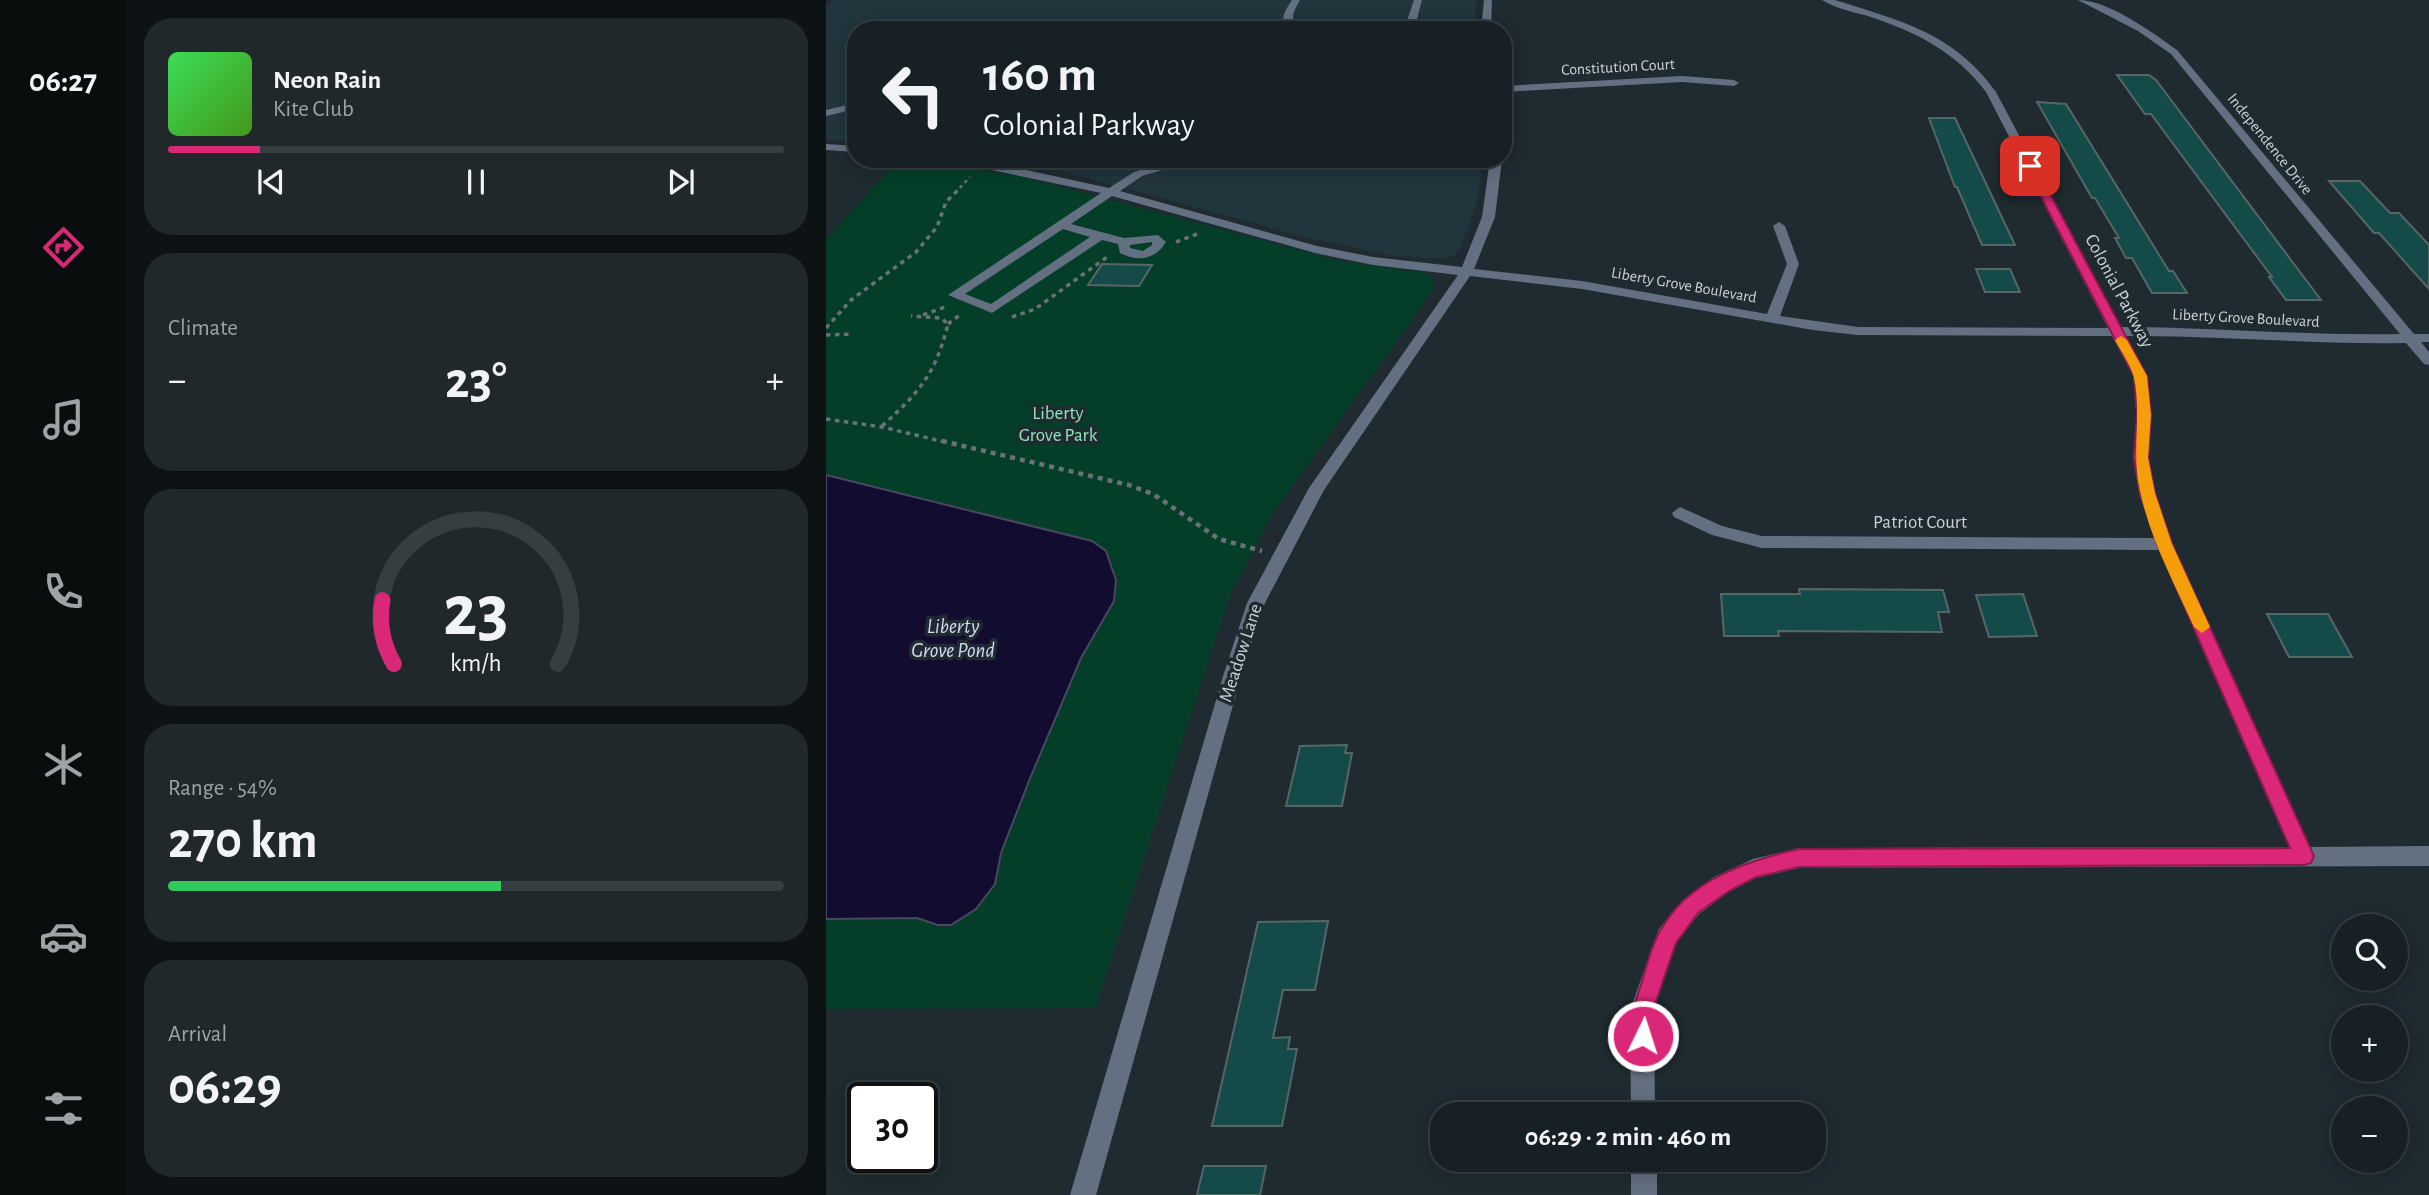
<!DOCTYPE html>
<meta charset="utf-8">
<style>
:root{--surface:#172024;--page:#20282c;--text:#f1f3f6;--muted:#9ea3a6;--line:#363e41;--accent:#db2777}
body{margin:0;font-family:"Alegreya Sans",sans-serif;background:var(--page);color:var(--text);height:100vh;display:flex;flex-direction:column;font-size:26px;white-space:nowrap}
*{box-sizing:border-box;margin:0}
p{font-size:23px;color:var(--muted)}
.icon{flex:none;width:38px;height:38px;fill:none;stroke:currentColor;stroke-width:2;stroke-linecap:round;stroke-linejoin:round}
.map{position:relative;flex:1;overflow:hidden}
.sheet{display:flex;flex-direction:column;gap:18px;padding:18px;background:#0d1214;width:700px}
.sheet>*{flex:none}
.top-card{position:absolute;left:21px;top:21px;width:665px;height:147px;border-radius:28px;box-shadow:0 4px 18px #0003,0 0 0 2px var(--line);background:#172024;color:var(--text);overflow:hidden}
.tools{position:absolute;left:1505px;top:914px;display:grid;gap:14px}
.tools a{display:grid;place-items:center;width:77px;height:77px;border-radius:50%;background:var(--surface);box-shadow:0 4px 18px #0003,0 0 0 2px var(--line);font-size:35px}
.speed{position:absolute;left:21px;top:1082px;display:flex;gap:14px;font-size:35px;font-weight:700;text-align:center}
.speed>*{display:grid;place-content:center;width:91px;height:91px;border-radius:50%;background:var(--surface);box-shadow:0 4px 18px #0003,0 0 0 2px var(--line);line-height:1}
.speed .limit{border:4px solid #111;border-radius:10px;background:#fff;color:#111}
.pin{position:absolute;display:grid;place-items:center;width:60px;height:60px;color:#fff;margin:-30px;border-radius:14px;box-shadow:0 4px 10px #0006}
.me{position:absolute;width:77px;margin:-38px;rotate:4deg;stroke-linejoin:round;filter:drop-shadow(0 0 5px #0008)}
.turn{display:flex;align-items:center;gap:24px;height:147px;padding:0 21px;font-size:32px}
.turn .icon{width:91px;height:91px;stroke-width:2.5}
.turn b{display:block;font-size:49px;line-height:60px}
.big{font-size:52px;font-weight:700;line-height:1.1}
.sheet .widget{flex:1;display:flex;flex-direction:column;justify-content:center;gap:10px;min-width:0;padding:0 24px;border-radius:28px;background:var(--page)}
.sheet .dial{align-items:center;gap:0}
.dial svg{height:182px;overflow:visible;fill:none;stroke:var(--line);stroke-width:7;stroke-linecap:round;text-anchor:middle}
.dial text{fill:var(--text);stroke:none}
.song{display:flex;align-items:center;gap:21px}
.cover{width:84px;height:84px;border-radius:10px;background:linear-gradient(135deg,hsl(130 70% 55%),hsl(100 70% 35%))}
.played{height:7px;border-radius:4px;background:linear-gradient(90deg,var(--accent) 15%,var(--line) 15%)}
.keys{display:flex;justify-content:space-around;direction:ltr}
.heat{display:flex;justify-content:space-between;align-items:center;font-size:38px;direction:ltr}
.charge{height:10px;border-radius:5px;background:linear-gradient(90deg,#34c759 54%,var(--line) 0)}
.trip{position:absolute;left:604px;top:1102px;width:396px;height:70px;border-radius:28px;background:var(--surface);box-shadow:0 4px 18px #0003,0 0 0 2px var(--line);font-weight:700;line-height:70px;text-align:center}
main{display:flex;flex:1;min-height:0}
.dock{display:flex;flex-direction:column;width:126px;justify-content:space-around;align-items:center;background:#090d0e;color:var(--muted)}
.dock .icon{width:49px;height:49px}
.dock .active{color:var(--accent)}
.dock b{font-size:32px;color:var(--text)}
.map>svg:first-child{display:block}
.built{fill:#21353d}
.green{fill:#043e29}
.water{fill:#110c30;stroke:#494762;stroke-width:2}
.building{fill:#144b49;stroke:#566665;stroke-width:2}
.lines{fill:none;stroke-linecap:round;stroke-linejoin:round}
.path-far2{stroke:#687277;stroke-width:2.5;stroke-dasharray:3.5 3.5;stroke-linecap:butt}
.path-far1{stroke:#687277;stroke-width:3.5;stroke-dasharray:4.5 4.5;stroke-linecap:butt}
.path{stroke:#687277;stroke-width:4.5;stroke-dasharray:5 5;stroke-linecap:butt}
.minor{fill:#637081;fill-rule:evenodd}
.route{fill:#db2777;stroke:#8e194d;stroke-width:2}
.slow{fill:#f59e0b}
.labels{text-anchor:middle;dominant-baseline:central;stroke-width:7;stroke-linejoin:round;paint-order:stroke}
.far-street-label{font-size:16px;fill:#cbd2d6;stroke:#1f2b30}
.street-label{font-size:19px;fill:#cbd2d6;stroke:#1f2b30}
.park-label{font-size:19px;fill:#91e3bb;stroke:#1f2b30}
.water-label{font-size:21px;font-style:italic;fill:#d7d8f5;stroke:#1f2b30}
</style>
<main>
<nav class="dock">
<b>06:27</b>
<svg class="icon active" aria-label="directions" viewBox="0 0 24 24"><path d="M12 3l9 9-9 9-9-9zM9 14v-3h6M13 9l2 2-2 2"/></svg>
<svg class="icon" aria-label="music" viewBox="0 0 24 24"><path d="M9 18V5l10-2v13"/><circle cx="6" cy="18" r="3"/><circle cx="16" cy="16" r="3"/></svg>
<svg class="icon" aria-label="phone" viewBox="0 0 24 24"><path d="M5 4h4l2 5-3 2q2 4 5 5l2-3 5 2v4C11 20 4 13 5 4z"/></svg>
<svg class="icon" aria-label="climate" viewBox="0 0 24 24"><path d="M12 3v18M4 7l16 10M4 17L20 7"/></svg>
<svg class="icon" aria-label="car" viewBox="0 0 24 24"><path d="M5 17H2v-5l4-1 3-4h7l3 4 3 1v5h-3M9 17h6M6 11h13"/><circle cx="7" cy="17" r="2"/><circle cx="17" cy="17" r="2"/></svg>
<svg class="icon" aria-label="filters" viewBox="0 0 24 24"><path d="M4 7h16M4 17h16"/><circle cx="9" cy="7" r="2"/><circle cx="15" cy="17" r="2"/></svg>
</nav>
<section class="sheet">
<div class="widget">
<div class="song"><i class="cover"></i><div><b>Neon Rain</b><p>Kite Club</p></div></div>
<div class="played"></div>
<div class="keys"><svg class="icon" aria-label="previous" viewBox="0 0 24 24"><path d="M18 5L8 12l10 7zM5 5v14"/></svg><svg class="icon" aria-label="pause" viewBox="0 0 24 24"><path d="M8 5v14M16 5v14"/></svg><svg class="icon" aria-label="next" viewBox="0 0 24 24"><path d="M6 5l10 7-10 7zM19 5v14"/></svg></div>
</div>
<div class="widget"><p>Climate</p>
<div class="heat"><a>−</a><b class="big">23°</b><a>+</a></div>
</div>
<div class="widget dial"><svg viewBox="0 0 100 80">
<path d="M14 69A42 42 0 1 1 86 69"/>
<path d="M14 69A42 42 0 0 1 9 41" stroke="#db2777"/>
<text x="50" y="56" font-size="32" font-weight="700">23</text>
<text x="50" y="72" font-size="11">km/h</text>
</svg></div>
<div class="widget"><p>Range · 54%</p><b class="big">270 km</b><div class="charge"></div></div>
<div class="widget"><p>Arrival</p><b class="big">06:29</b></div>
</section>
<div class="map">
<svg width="1603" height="1195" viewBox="0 0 1603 1195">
<rect width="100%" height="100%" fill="#1f2b30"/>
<g class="built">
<path d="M8,0H650L648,30H30V142L0,140V6Z"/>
<path d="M173,159H654L655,174L650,205L635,247L629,256L622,258H596L563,255L479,237L217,166Z"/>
</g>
<path class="green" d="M73,159L190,175L515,261L599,273L606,276L608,289L446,515L404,595L269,1008L0,1009V240Z"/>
<path class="water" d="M0,475L266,541L280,551L290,580L288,601L255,658L205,776L175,853L169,884L150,909L125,925H112L91,918L0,919Z"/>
<g class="building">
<path d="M1291,75H1323L1330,80L1495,300H1460L1443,277H1446L1325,114H1319Z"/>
<path d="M1211,102L1240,104L1343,271H1347L1361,293H1326L1306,258H1300L1289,238H1293L1269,198H1266Z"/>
<path d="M1103,118H1129L1189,245H1156L1131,187H1129Z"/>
<path d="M1503,181H1534L1564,213H1573L1603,245V289L1553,233H1548Z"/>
<path d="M276,264L326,265L313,286L262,285Z"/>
<path d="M1150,269H1184L1194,292H1159Z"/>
<path d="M973,589L1117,590L1123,612H1112L1116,632L952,631L953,636H898L895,594H974Z"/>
<path d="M1197,594L1211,636L1163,637L1150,595Z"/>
<path d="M1441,614H1502L1526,657H1463Z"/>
<path d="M521,745L519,753H526L516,806H460L474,746Z"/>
<path d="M502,921L489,990H457L447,1038L464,1037L462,1049H471L456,1126H386L432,922Z"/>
<path d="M378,1166H440L434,1195H371Z"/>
</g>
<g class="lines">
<path class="path-far2" d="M129,193L144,177"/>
<g class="path-far1">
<path d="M350,242L371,234"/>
<path d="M97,315L119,307"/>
<path d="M186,317L209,309L284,255"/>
<path d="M122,324L135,314"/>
<path d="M0,328L25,300L90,252L111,227L120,202L131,191"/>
<path d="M0,335L26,334"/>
<path d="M0,419L56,427L123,443"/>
<path d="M56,426C93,393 110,373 122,324L115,318L85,316"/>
</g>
<path class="path" d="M116,441L303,485L327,494L393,539L436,551"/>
<g class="minor">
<path d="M466,0H474C467,13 463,18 474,30H463C452,20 459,11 466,0Z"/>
<path d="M588,0H596L588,30H578Z"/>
<path d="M658,0H666L665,30H655Z"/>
<path d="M996,0H1009C1075,21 1128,33 1170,92L1295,327C1388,327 1481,336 1574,334L1345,54L1312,31L1252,0C1282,0 1326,32 1351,50L1588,334H1603V342H1595L1603,352V365L1598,364L1580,343C1487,345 1394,335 1300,336L1321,376L1325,415L1323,458L1329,493L1347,544L1484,847L1603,846V866L973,868L930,878L904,891L873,914L850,943L828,1010L829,1115H805L804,1010L833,929L857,900L888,877L927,859L973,848L1463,847L1333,550L936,548L886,535L848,517L846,513L854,507L896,526L936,536L1328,538L1313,493L1307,458L1311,415L1307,376L1286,336L1032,335L987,330L756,289L644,276L498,490L439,603L416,673L270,1195H244L398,673L421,603L483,488L632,275L547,265L489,253L286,196L245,224L298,238L332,235L340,242C329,260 312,262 294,253L292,244L276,240L166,313L122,295L275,193L113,159L168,163L283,188L308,172L335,164L463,159L458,162L336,170L316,176L294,191L491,246L547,257L636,267L656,217L664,159H676L669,217L648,269L756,281L941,314L961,264L947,226L953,222L959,226L973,264L954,316L1032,327L1282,328L1160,92C1129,51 1090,32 1042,16C1027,12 1008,8 996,0ZM237,229L264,237L165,304L139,294ZM326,242V245L317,251L304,248V245Z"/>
<path d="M856,76L908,80L913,83L908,86L856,82L677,92V86Z"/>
<path d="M30,103V109L0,116V110Z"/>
<path d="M0,144L30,146V152L0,150Z"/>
<rect x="805" y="1160" width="26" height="35"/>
</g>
</g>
<path class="route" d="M1200,164L1209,166L1321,376L1325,415L1322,458L1329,493L1346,544L1488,856L1485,863L1478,865L973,867L930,877L903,891L872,913L850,943L827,1010V1036L824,1044L817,1047L809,1044C800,1023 809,1002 816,982C821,965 825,946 834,931C862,880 920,861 973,849L1464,848L1331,544L1314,493L1308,458L1311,415L1308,376L1199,166Z"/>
<path class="slow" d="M1295,336L1301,340L1321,376L1325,415L1322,458L1329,493L1346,544L1384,627L1376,633L1368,627C1348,583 1324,538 1314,491C1305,454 1316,416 1308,378C1305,365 1295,352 1289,340Z"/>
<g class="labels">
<g class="far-street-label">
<text transform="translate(792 67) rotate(-3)">Constitution Court</text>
<text transform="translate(1444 144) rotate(51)">Independence Drive</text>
<text transform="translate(858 285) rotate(10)">Liberty Grove Boulevard</text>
<text transform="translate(1420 318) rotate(3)">Liberty Grove Boulevard</text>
</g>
<g class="street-label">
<text transform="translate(1293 291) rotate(62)">Colonial Parkway</text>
<text x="1094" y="522">Patriot Court</text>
<text transform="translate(415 653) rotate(-72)">Meadow Lane</text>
</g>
<g class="park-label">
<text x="232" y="413">Liberty<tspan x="232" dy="22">Grove Park</tspan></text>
</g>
<g class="water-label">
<text x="127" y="626">Liberty<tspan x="127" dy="24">Grove Pond</tspan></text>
</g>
</g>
</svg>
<div class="tools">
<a><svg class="icon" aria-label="search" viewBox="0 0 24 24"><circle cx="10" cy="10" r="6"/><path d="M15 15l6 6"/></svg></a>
<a>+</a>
<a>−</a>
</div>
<div class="speed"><div class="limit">30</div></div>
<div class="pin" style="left:1204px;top:166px;background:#d93025"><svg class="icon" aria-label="arrive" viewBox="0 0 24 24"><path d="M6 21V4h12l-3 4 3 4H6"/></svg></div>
<svg class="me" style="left:817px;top:1036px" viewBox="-20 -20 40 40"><circle r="17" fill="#db2777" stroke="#fff" stroke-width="3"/><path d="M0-11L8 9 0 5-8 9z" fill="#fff"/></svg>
<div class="trip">06:29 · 2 min · 460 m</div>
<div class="top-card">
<div class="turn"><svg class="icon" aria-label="left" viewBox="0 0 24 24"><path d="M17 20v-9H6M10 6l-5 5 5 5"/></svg><div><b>160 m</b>Colonial Parkway</div></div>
</div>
</div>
</main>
